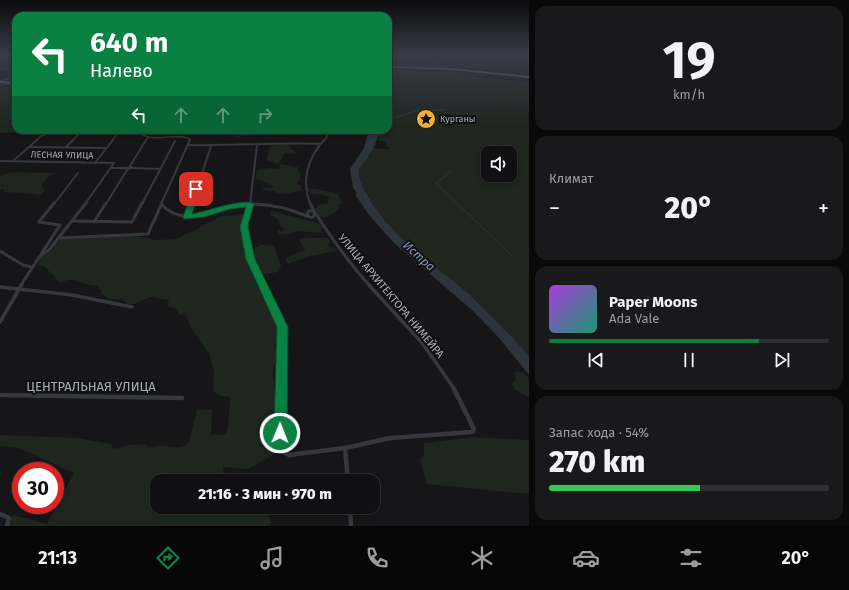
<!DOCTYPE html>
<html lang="ru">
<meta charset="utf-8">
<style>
:root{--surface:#101012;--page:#19191b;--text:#f1f3f6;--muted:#9c9d9f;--line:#303032;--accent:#0b8043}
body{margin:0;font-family:"Fira Sans",sans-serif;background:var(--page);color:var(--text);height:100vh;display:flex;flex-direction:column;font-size:15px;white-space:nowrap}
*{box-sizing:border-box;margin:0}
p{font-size:13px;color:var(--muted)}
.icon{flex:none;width:22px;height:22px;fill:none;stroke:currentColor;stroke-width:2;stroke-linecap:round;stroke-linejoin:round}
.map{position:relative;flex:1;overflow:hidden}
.drawer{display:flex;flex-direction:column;gap:6px;padding:6px;background:#09090a;width:320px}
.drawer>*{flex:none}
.banner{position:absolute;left:12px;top:12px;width:380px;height:122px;border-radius:12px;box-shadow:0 2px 6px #0003,0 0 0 1px var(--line);background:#0b8043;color:#fff;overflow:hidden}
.controls{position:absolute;left:481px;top:146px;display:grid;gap:8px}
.controls a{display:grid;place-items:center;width:36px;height:36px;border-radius:8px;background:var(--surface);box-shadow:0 2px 6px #0003,0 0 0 1px var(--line);font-size:20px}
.speed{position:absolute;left:12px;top:462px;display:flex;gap:8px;font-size:20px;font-weight:700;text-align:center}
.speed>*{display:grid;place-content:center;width:52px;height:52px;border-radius:50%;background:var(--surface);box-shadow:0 2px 6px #0003,0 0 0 1px var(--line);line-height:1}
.speed .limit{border:6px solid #d22;background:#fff;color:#111}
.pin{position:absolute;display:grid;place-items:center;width:34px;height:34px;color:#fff;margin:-17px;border-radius:8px;box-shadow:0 2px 6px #0006}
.me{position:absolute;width:44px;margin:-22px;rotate:1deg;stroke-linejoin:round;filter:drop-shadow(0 0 3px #0008)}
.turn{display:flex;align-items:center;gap:14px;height:84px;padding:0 12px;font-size:18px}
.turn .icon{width:52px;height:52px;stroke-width:2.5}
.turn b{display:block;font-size:28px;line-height:34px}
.lanes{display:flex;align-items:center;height:38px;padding:0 12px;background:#0003;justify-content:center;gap:20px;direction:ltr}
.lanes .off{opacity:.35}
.big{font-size:30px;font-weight:800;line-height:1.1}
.drawer .tile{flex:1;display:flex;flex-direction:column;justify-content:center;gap:6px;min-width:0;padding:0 14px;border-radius:12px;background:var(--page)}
.drawer .dial{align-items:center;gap:0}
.dial b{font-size:52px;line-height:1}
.song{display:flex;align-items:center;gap:12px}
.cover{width:48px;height:48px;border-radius:6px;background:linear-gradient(135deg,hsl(280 70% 55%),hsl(160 70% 35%))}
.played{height:4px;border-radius:2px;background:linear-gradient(90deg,var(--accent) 75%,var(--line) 75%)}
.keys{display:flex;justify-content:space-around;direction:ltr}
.heat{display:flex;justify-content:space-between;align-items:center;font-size:22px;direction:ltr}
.charge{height:6px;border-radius:3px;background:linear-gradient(90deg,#34c759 54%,var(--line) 0)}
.trip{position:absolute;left:150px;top:474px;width:230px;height:40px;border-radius:12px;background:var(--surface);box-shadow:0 2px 6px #0003,0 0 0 1px var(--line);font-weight:800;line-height:40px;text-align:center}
.menu{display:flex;height:64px;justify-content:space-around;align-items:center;background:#060607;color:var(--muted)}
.menu .icon{width:28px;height:28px}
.menu .on{color:var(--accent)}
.menu b{font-size:18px;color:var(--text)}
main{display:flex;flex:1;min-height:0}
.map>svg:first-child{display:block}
.green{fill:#1e261f;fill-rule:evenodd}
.water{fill:#2c353c}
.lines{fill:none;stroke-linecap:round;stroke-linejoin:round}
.stream{stroke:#2c353c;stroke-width:1}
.minor-far4{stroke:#37383d;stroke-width:1.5}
.minor-far3{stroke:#37383d;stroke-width:2}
.minor-far2{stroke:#37383d;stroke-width:3}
.minor-far1{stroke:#37383d;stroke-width:3.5}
.minor{stroke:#37383d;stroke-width:4.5}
.highway{stroke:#63666e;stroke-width:2}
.route{fill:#0b8043;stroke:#07532c}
.labels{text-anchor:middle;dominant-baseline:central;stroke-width:4;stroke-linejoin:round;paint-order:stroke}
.far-poi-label{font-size:9px;fill:#a8adb8;stroke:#111113;text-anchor:start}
.far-street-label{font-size:9px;fill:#a8adb8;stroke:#111113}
.street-label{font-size:11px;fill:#a8adb8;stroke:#111113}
.water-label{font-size:12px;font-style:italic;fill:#7f9bb3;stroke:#111113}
.near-street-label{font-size:13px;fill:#a8adb8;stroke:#111113}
</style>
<main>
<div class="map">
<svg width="529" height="526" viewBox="0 0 529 526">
<rect width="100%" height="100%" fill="#161618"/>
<g class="green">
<rect x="0" y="54" width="16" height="14"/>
<path d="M388,54H529V74L438,65L436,67L388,65Z"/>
<path d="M388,70L448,73L529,82V356C511,335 492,316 472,297C435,265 390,239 367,194C363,187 359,180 359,171C360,164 370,155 373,148L389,149L385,142L378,140L379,130H388ZM488,153H510V175H488Z"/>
<path d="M0,86L16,87V130H36L33,132L0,133Z"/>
<path d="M229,130H296L298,132L235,137Z"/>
<path d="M273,145H287L296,153L295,154L285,153L278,164L267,160L269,148Z"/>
<path d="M280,164L298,167L301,180L298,181L297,184L301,186L302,190L287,194L276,193L274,191L262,190L264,188H272L273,186L255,178L257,170L270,168L279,169Z"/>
<path d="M11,172L55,173L56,174L48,176L49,177L42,184L44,192L40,195L34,194L4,192V189H0V176Z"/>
<path d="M307,188L333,192L338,195L342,204L338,205L339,208C333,214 328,219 319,216L315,209L321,204H327L329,197L320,194H312L307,190Z"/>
<path d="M273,211L317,223L322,227L321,231L323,233L297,231L291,234H279L277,230L282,231L285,229L280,225L279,220L271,215L270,212Z"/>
<path d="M243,214C236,254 261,292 278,326V335L275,345L280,353C271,364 272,378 276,391L275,454L248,469L223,467L225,479L223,481H157V507H271L267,510L271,522L269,526H8V521L13,515L47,524L74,473L19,448L0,446V435L77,438L111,444L114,449L130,445L145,444L148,447C153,448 154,447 158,446C169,444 180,452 189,442L197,410L212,409L211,434L221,435L226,433L228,428L230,399L229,397L218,395L213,390L214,370L211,362L210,355L191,328L187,316L179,314L176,309L167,306L169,300L150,297L134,304H127L122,299H109L101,293V290L97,286C87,285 81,282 72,280C68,279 63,282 59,283L56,279L54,275C48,272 46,266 39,265V259L53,249L57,241L62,239L134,236L156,240L178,239L183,235L195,231L202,226L217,218L224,216Z"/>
<path d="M305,238H328L330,242L328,245L335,248L337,251L310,256L288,264L285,260L286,258L305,250L300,241L301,239Z"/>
<path d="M261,245L274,246L281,266L278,272L264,274C256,269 253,257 255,248Z"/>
<path d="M517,372L523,373L529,378V397L515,390L511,383L516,379L515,373Z"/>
<path d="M474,437L529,440V494L427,484L420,460L424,454V443Z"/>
</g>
<path class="water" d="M369,130H379C378,141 372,151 366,160C364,163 360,167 359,170C358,178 363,187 366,193C390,238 435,264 472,297C492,316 511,335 529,356V375L499,338L473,311L394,243L369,215L356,196V191L353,188L350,169L364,148Z"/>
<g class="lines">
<g class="stream">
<path d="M388,58H399"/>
<path d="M388,70L485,75"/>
<path d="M388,118L397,117L415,111L445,110"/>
<path d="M452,171L436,183L511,255"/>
</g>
<g class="minor-far4">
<path d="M412,54L445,68"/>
<path d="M0,69H16"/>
<path d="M0,81L16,76"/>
<path d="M0,85L15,84"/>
<path d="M137,130C150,146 174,131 190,139L189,141"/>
<path d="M36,141L41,136L59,130"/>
<path d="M72,141L83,130"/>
<path d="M112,141L120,130"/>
<path d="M146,141L148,137"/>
<path d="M324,141L331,130"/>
</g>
<g class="minor-far3">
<path d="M188,145C232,146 277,142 321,144"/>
<path d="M29,147L106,148"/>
<path d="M66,147L73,140"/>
<path d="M0,161L114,163L85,204"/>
<path d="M13,161L37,140"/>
<path d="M95,163L113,140"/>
<path d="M130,166L146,140"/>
<path d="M132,167L127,170L126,168Z"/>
<path d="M112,168H126"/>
<path d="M132,168L160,169"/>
<path d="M54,204L78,173"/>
<path d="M106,204L127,170"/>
<path d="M142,204L175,141"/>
<path d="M161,204L190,140"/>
<path d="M192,204L211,146"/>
<path d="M250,204L257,145"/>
<path d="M310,204C301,179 308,158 324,140"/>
</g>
<g class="minor-far2">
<path d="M251,203C249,208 246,215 245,221C242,240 253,268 261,285"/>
<path d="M310,203L315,213"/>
<path d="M161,204C184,230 219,206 247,204C268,203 288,208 307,216"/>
<circle cx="311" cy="214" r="3.5"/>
<path d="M316,214C332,239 349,263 369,285"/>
<path d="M187,217L192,203"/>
<path d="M73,221L132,222L142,203"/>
<path d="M94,222L106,203"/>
<path d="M58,238L148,234L162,203"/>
<path d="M0,251L23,265L32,267"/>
<path d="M40,256L49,250L86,203"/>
<path d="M21,285L60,225L39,222L54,203"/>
</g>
<g class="minor-far1">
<path d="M261,284L282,327L281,390"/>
<path d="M368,284L423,344L455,390"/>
<path d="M0,287L72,295L132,307"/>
<path d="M0,322L22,284"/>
</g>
<g class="minor">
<path d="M281,389V451L289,455L345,448L390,438L472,432L474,430L473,427L454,389"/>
<path d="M0,395L182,398"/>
<path d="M345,448L348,481"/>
<path d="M350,507L351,526"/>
<path d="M0,514L9,518L7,526"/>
</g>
<g class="highway">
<path d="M388,67L451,69L529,77"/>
<path d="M0,82L16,83"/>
</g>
</g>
<linearGradient id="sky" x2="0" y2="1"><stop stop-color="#0c0c0d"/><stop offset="0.43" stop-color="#363c48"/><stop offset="1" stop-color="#363c48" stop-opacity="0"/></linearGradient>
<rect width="529" height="127" fill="url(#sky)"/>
<path class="route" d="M194,187H196L200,189L192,214C204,212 246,197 254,204L249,221L248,227L255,259L288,327L287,433L285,438L280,440L276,438L274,433L277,327L246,259L240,227L246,207L230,209L204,217L184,219L183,217Z"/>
<defs>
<symbol id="sight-disc" viewBox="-11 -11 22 22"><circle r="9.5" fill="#f2b134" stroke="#111113"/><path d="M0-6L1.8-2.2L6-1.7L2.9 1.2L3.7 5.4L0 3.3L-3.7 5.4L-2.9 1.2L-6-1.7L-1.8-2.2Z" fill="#111"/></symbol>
</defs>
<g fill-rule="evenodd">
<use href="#sight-disc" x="415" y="108" width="22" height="22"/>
</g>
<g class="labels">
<g class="far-poi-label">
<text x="440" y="119">Курганы</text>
</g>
<g class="far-street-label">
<text transform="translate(62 155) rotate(1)">ЛЕСНАЯ УЛИЦА</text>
</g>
<g class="street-label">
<text transform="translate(391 296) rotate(50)">УЛИЦА АРХИТЕКТОРА НИМЕЙРА</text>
</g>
<g class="water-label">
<text transform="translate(419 256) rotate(42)">Истра</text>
</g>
<g class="near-street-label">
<text x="91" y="386">ЦЕНТРАЛЬНАЯ УЛИЦА</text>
</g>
</g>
</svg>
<div class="controls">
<a><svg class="icon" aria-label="sound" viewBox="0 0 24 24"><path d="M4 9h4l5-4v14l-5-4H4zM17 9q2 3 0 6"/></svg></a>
</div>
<div class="speed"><div class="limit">30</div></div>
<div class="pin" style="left:196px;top:189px;background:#d93025"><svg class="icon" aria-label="arrive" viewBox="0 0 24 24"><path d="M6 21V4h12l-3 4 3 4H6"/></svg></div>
<svg class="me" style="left:280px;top:433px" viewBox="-20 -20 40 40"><circle r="17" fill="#0b8043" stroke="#fff" stroke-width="3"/><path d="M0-11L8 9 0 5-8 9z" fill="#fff"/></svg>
<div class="trip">21:16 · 3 мин · 970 m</div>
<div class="banner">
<div class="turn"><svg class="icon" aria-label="left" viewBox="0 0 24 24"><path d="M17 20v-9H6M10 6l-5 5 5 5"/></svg><div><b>640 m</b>Налево</div></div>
<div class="lanes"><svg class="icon" aria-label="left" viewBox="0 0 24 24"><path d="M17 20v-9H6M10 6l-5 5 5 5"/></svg><svg class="icon off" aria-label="ahead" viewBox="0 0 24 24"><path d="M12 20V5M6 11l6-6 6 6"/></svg><svg class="icon off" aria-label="ahead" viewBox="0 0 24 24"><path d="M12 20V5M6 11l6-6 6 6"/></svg><svg class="icon off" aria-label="right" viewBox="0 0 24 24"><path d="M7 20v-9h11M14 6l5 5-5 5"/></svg></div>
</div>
</div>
<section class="drawer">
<div class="tile dial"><b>19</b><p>km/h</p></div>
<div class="tile"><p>Климат</p>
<div class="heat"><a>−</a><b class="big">20°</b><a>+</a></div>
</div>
<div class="tile">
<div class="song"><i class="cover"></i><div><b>Paper Moons</b><p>Ada Vale</p></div></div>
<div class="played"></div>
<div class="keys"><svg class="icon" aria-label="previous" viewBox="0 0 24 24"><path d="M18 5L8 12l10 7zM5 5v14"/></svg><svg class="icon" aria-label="pause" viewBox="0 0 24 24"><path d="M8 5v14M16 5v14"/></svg><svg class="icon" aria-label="next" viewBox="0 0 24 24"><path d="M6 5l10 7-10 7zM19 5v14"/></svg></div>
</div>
<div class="tile"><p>Запас хода · 54%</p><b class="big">270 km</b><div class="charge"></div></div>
</section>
</main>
<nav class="menu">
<b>21:13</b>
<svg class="icon on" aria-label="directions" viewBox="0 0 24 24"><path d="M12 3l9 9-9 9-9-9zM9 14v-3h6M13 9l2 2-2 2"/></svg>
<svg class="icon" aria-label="music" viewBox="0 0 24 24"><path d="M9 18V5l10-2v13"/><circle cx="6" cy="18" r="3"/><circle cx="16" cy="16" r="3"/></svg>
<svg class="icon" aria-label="phone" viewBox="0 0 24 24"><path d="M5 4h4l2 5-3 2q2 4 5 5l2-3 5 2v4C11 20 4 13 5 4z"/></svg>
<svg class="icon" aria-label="climate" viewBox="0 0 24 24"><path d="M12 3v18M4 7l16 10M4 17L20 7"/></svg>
<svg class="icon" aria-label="car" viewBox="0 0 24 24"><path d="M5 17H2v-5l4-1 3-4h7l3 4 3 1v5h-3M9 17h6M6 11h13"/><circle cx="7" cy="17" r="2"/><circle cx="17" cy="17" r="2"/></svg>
<svg class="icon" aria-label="filters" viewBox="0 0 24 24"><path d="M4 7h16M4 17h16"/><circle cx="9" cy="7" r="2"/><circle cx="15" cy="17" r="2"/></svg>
<b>20°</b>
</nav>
